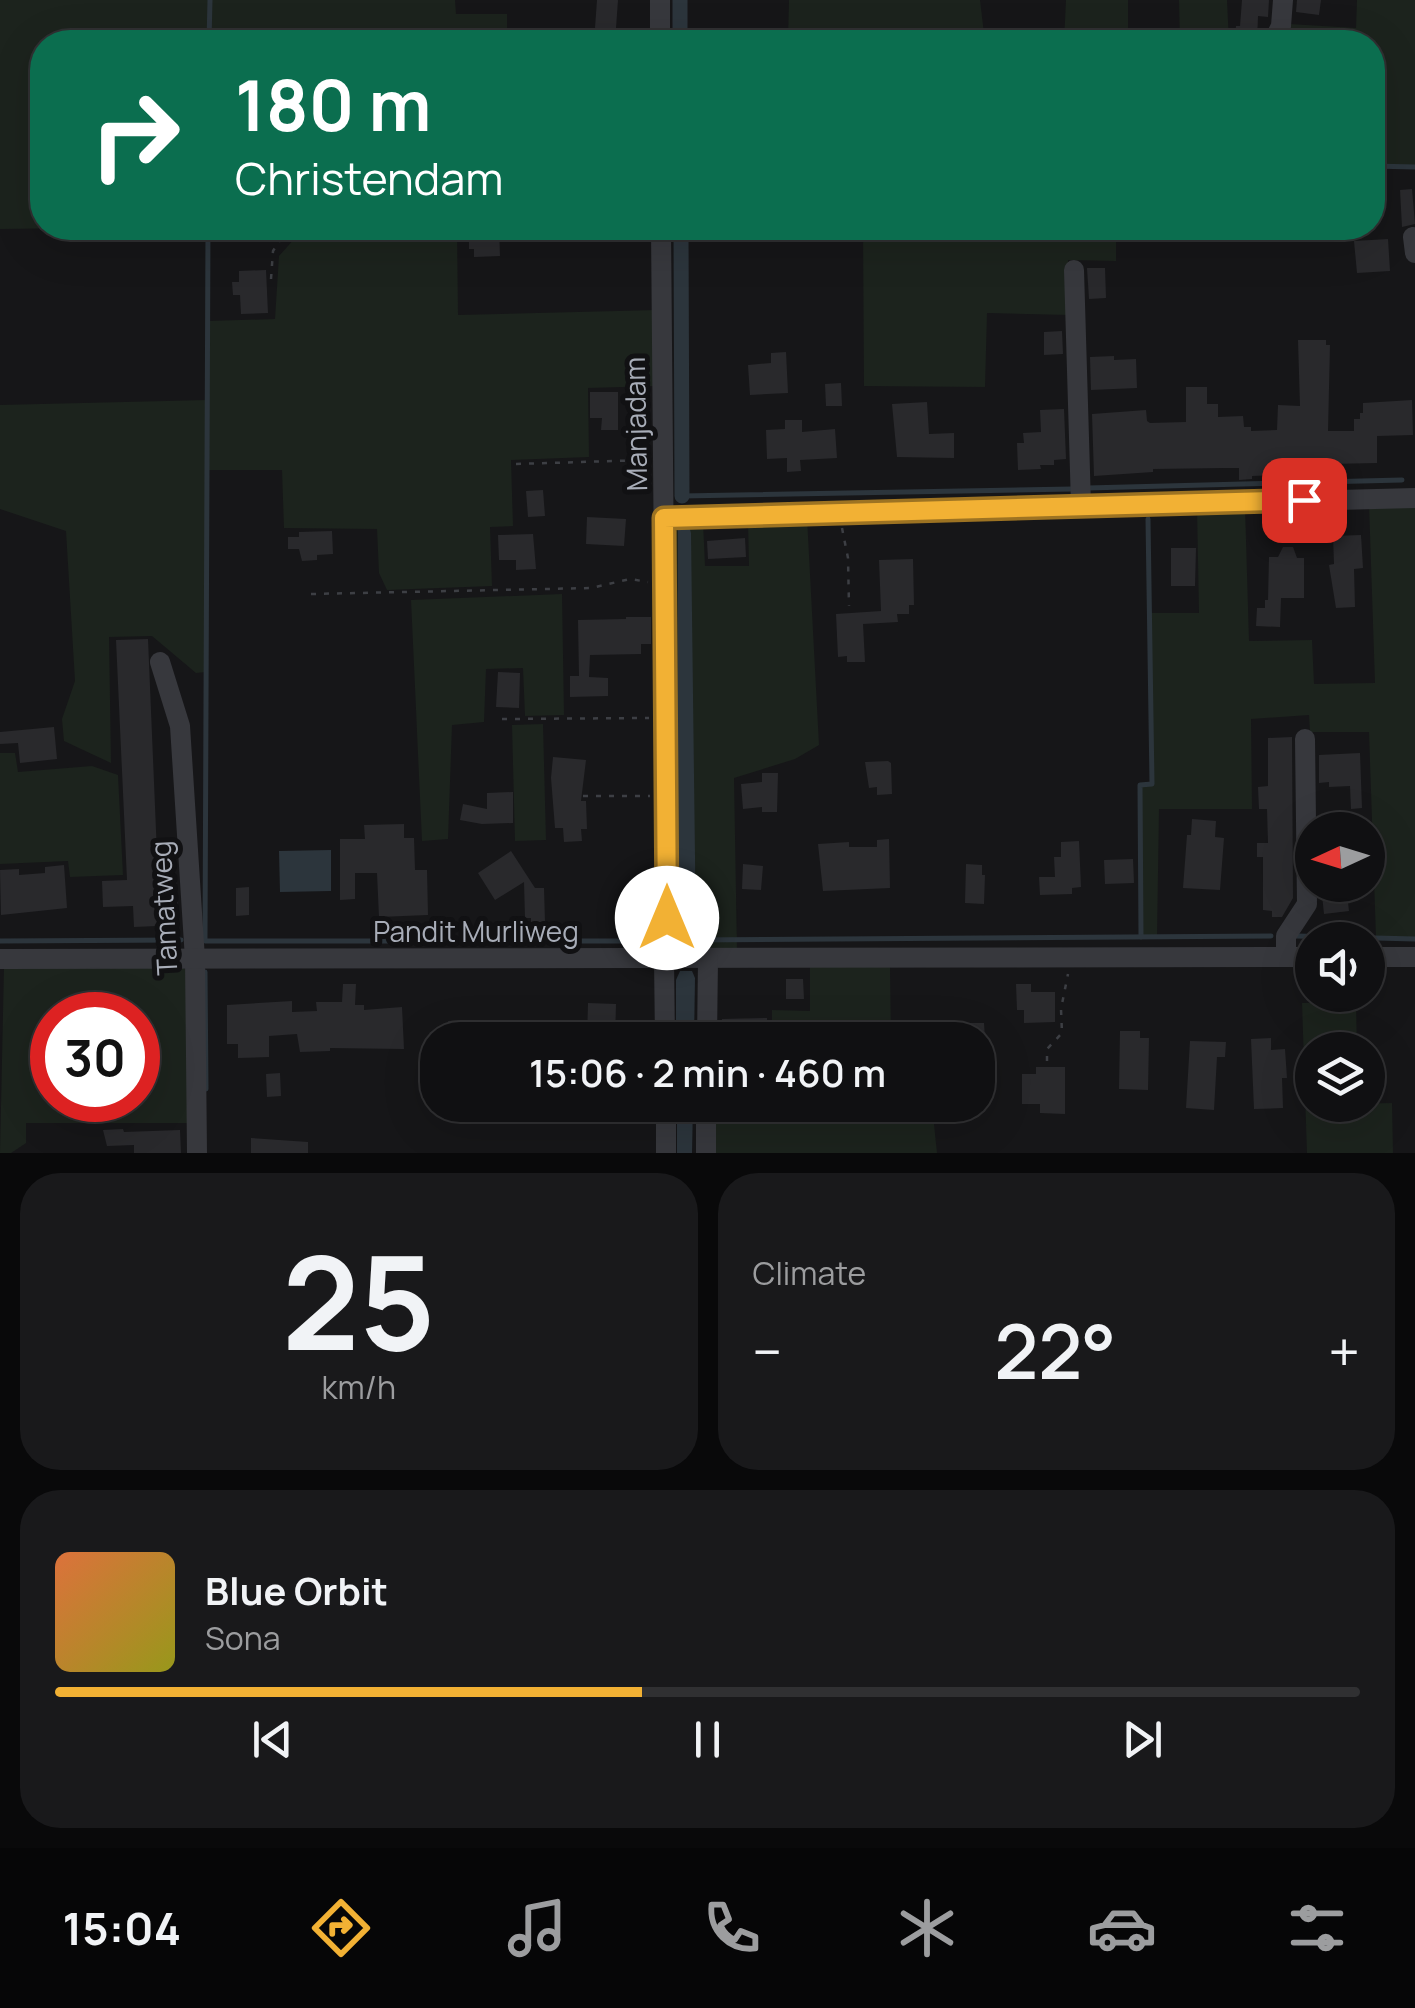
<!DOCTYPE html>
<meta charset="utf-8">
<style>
:root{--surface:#101012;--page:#19191b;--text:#f1f3f6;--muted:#9c9d9f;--line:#303032;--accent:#f2b134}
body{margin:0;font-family:Manrope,sans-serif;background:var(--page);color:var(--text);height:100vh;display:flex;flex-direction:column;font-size:38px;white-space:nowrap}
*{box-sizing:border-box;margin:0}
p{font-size:32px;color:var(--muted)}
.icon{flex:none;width:55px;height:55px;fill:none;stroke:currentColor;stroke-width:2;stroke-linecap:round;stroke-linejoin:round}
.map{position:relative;height:1153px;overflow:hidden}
.panel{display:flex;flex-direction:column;gap:20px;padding:20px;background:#09090a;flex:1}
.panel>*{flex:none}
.hud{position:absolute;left:30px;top:30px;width:1355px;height:210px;border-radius:40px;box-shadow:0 10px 40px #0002,0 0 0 2px var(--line);background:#0b6e4f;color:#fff;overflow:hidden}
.needle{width:65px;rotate:266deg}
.controls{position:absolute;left:1295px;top:812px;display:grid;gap:20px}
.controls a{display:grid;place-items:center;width:90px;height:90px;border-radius:50%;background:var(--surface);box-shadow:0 10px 40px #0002,0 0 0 2px var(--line);font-size:50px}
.speed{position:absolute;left:30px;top:992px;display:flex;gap:20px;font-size:50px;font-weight:700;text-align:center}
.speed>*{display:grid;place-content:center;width:130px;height:130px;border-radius:50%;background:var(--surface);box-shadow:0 10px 40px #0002,0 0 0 2px var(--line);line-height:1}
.speed .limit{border:15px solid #d22;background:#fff;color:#111}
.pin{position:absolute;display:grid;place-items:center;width:85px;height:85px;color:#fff;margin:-42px;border-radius:20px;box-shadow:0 5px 15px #0006}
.me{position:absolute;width:110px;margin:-55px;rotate:0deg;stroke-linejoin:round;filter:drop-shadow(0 0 8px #0008)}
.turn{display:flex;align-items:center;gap:35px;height:210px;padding:0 40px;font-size:45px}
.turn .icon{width:130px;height:130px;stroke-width:2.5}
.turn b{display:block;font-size:70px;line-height:85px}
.big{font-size:75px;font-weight:600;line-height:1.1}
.panel .card{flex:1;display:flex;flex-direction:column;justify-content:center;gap:15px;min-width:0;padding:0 35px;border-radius:40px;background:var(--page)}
.panel .dial{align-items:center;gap:0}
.dial b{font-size:130px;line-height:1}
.song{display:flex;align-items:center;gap:30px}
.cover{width:120px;height:120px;border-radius:15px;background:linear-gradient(135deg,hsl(20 70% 55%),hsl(60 70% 35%))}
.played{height:10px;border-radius:5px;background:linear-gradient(90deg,var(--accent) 45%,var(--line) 45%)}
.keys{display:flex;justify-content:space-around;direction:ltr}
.heat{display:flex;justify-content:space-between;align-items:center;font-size:55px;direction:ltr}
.panel .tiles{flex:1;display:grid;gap:20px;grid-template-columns:1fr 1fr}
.card:last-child{grid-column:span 2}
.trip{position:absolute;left:420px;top:1022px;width:575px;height:100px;border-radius:40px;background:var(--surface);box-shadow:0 10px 40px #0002,0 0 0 2px var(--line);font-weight:600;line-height:100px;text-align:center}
.menu{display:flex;height:160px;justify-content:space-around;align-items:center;background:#060607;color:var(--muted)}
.menu .icon{width:70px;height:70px}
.menu .on{color:var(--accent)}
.menu b{font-size:45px;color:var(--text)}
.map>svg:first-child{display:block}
.green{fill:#1c231d;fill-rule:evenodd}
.water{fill:#2c353c}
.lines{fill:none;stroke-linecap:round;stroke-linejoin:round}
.stream{stroke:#2c353c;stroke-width:5}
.canal{stroke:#2c353c;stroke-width:15}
.building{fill:#29292c}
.path{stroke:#3d3f44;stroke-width:2.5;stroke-dasharray:5 8;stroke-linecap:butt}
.minor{stroke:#37383d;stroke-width:20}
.route-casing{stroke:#9d7322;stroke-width:25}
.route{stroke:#f2b134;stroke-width:18}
.labels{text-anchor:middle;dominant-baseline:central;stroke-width:10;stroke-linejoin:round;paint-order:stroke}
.street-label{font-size:28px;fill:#a8adb8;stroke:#111113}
</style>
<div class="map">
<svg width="1415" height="1153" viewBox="0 0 1415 1153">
<rect width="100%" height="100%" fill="#161618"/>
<g class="green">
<path d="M0,0H455L456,14H507V42H42V228H81L0,229Z"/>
<path d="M789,0H980L985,42H788Z"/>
<path d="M1066,0H1128V42H1064Z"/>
<path d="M1179,0H1227L1229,42H1180Z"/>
<path d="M1357,0H1415V167L1373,166L1372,42H1289V24L1356,28Z"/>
<path d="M304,228H457L458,315L657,310L658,386L588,388L589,457L511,460L513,526L490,527L492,586L387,590L379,573L377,529L284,528L282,470H208L206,672L196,673L152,636L109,637L111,763L64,741L62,719L75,681L66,531L0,509V405L207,400L208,321L275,319L279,256Z"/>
<path d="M863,228H1116V261L1068,260L1069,315L987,313L985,387L864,386Z"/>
<path d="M1415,502V939L1376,938L1369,732H1310L1309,715L1251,719L1252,809H1159L1157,937H1141L1140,785L1152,784L1150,613H1199L1197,507L1245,506L1249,641L1312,640L1314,684L1375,683L1369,504Z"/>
<path d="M807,517L819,745L795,759L734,778L737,951L676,950L673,945L668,534L675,522L703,521L705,566H749L748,520Z"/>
<path d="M562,594L564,715L525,716L523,668L486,669L484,722L452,725L448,839L422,841L411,600Z"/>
<path d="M543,724L546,840L515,841L512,725Z"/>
<path d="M0,753H15L18,772L92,766L118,775L123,875L70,877L68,861L0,864Z"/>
<path d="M176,966L185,969L189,974L192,1123H26V1143L11,1153H0L4,967ZM52,1015H138V1100H52Z"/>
<path d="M890,966L891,1040H772V1010L810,1011V967Z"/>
<path d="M1356,1002L1357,1050H1312V1105L1392,1103L1393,1153H1307L1302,1003Z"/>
<path d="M715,1105H932L937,1153H715Z"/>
</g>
<g class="water">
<path d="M678,526H689L691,533L696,938L691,947H679L677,938Z"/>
<path d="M331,850V891L280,892L279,851Z"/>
<path d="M680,971H692L695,978L694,1040H676V980Z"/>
<path d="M677,1105H693L692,1153H677Z"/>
</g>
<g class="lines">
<g class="stream">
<path d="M209,42L210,0"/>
<path d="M1372,166L1415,167"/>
<path d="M208,228L205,941H651"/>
<path d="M1087,488L1402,480"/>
<path d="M682,496L1072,489"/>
<path d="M1296,936L1415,939"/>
<path d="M1141,937L1140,785L1152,784L1148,519"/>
<path d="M689,940L1271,936"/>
<path d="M0,941L181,940"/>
<path d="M205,972L206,1089"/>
</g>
<g class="canal">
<path d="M680,0V42"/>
<path d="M681,228L682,496"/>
</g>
</g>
<g class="building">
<path d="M597,0H618L615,42H594Z"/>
<path d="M1242,0H1269L1268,17L1258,16L1257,42H1245L1244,38H1235L1236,26H1240Z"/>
<path d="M1297,0H1321L1319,15L1296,12Z"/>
<path d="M1412,189L1415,224L1402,227L1400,190Z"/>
<path d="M473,228H499L500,256L474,257V249H469V236L474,235Z"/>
<path d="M1388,239L1390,271L1357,273L1354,241Z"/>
<path d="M1087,268H1105L1106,298L1089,299Z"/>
<path d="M266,270L268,313L241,314L240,295H233L232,282H239V271Z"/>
<path d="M1062,331L1063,354L1044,355V332Z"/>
<path d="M1298,340H1326V345H1330L1328,431H1354V419H1360V413H1363V403L1412,400L1413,435L1377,436V463L1329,464V477L1305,478V474L1252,476V479L1239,480V468H1224L1153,469V472L1094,476L1092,414L1146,410L1147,421L1150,423L1186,422V387H1207V404H1218V417L1243,416L1244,427H1251V431L1277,430L1278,405L1300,406Z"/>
<path d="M786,352L788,393L750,395L748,365L771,363V353Z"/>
<path d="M1114,356V360L1136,359L1137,388L1091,390L1090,357Z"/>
<path d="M841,383L842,406H826L825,384Z"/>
<path d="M590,392H618V430H601L602,418H590Z"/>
<path d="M927,402L929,434L954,433V458L897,457L892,404Z"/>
<path d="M1064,409L1066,459L1054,460V465H1040L1041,469L1018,470L1017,443H1024L1023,433L1041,432L1040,410Z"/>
<path d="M785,420H802V432L835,429L837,458L800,460L801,471L787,472V458L767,459L766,430L785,429Z"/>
<path d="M543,490L545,516L528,517L526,491Z"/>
<path d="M587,517L626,519L624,546L586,544Z"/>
<path d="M332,531L333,554L317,555V560L302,561L299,549H288V537H299V532Z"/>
<path d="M533,534L536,569L516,570V560H499L498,535Z"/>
<path d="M1361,535L1363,568L1354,569L1355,607L1336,608L1329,565L1334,564L1333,536Z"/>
<path d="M745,538L746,557L708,559L707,541Z"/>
<path d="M1283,547H1293L1297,558H1304V598H1281L1280,627L1256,626L1257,608H1265V600H1268L1269,557H1278Z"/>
<path d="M1171,548H1196L1195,586H1171Z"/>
<path d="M913,559L914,605H909V614H897L898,622L863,624L865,662H847V656L838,657L836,614L881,611L879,560Z"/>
<path d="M626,617H651V644H641V654L590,655L589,677L608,678V696L570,697V676H579L578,620L626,619Z"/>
<path d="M148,639L158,878L176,877L178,906L156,907L157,926L134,927L133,906L103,907L102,881L127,880L116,640Z"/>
<path d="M498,672L520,673L519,708L496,707Z"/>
<path d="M54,727L57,759L20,763L18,743L0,744V732Z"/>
<path d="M1292,737L1293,898L1282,917H1272V911L1263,910V857H1257V843H1268L1267,809H1259L1258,787L1268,786V738Z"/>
<path d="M1360,753L1362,808L1351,809L1350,786L1329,787V782L1319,783V755Z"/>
<path d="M553,757L586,760L581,801H586L587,829H581L582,841L564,842L563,828H555L551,778Z"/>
<path d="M888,761L891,763L892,794L877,795V787L869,788L865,762Z"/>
<path d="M762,773H778L777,812H762V807L743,809L741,784L762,782Z"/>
<path d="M513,792V823L482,824L460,820L463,804L487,809V793Z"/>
<path d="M1192,819L1216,821L1215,837L1224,838L1220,890L1183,888L1187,835H1191Z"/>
<path d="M404,824V838H414L415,870H427L428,915L379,917L377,873H355V899L340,900V839H365L364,825Z"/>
<path d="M889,839L890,888L823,891L818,844L849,842V847H877V840Z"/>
<path d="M1079,841L1081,887L1072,888V894L1040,895L1039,877H1055L1054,857H1061V842Z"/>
<path d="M511,851L535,888H544L545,922H531V918H525L524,882L495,900L478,873Z"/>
<path d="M1133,859L1134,883L1105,884L1104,860Z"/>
<path d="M743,864L763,866L761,890L742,889Z"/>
<path d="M966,864L982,865V875H985L984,904L965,903Z"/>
<path d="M64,865L67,908L1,915L0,870L19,869V875L45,873V867Z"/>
<path d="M1321,885H1346L1349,911L1324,914Z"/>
<path d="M249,887V915L236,916V888Z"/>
<path d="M786,979H803L804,999H786Z"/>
<path d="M343,984H356L355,1005H364V1010L402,1007L404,1049L330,1048V1051L300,1052L297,1034L269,1036V1057L238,1058V1044H227V1005L292,1001V1012L317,1011L316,1002H342Z"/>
<path d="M1016,984H1031V992H1055V1022L1024,1023V1010H1017Z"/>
<path d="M588,1003L616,1004L615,1040H587Z"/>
<path d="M767,1018V1040H722V1019Z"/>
<path d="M466,1020V1040H449L448,1021Z"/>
<path d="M955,1023H984L985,1040H955Z"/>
<path d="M1120,1031H1140V1038H1149L1148,1090L1119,1089Z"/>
<path d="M1271,1038V1050L1285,1049L1287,1078H1282L1283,1108L1254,1109L1251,1039Z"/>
<path d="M1190,1041L1226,1042L1225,1057H1217L1214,1110L1186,1108Z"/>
<path d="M1036,1067H1065V1114L1040,1113V1104H1022V1074H1036Z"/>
<path d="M280,1073L281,1096L267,1097L266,1074Z"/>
<path d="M123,1129L124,1132L180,1130L181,1153H134V1145L107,1146L103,1130Z"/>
<path d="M251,1138L308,1142V1153H251Z"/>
</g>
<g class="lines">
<g class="path">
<path d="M271,279L273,251L288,228"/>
<path d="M516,464L646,460"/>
<path d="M842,528L848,558L849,606"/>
<path d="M311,594L591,588L630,579L648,582"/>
<path d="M502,719L649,718"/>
<path d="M583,796H650"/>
<path d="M1047,1061V1049L1062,1033L1061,1009L1068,974"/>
</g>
<g class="minor">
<path d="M660,0V42"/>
<path d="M1275,38L1281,26L1283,0"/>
<path d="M661,228L667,917L664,959L665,1040"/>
<path d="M1413,237L1415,253"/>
<path d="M1074,270L1081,505"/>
<path d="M664,517L1415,498"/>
<path d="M160,662L180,726L195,959L197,1153"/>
<path d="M1286,957V936L1307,904L1305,739"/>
<path d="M1368,957H1415"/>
<path d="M0,959L1312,957"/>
<path d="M707,1040L708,959"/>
<path d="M666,1105V1153"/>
<path d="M706,1153V1105"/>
</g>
</g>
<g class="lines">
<defs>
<path id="route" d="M667,918L664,518L1304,500"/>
</defs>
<use href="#route" class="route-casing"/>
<use href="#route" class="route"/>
</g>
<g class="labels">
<g class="street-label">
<text transform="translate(635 424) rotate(-91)">Manjadam</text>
<text transform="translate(163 908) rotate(-93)">Tamatweg</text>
<text x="476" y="931">Pandit Murliweg</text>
</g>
</g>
</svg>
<div class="controls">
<a><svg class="needle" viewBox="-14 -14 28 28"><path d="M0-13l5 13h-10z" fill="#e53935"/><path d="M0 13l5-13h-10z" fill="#9c9d9f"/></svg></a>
<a><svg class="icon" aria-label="sound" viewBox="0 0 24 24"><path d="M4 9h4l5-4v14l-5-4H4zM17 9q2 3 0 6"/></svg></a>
<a><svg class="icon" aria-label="layers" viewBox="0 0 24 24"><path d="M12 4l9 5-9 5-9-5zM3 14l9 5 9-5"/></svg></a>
</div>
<div class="speed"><div class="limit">30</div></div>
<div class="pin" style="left:1304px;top:500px;background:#d93025"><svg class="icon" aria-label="arrive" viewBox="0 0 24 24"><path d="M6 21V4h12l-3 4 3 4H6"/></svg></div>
<svg class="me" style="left:667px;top:918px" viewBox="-20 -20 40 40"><circle r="19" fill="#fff"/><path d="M0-13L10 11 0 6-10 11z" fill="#f2b134"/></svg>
<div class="trip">15:06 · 2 min · 460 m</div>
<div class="hud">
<div class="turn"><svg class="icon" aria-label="right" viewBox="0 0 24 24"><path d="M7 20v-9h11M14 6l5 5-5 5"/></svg><div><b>180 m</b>Christendam</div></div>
</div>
</div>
<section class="panel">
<div class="tiles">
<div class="card dial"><b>25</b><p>km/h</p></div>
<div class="card"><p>Climate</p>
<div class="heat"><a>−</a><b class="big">22°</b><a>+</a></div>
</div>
<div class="card">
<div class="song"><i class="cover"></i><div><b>Blue Orbit</b><p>Sona</p></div></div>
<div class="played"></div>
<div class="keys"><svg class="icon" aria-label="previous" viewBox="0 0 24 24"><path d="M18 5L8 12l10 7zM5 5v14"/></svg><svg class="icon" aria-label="pause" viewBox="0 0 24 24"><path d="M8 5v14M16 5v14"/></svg><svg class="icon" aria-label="next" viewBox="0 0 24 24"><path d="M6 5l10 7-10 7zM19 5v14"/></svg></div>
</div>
</div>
</section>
<nav class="menu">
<b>15:04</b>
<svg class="icon on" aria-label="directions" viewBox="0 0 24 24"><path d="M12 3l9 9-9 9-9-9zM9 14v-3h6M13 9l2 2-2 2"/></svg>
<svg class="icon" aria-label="music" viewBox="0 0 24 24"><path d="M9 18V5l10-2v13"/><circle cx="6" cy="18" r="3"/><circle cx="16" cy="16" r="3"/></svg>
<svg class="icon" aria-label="phone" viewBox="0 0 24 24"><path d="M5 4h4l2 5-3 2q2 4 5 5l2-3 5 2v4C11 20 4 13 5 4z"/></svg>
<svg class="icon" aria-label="climate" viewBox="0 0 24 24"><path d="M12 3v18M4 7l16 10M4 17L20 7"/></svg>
<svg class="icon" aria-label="car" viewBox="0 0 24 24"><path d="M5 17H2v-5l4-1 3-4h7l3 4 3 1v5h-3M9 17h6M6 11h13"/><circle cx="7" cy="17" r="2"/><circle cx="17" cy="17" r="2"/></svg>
<svg class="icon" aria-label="filters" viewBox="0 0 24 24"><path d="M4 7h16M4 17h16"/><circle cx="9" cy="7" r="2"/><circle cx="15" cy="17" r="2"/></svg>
</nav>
